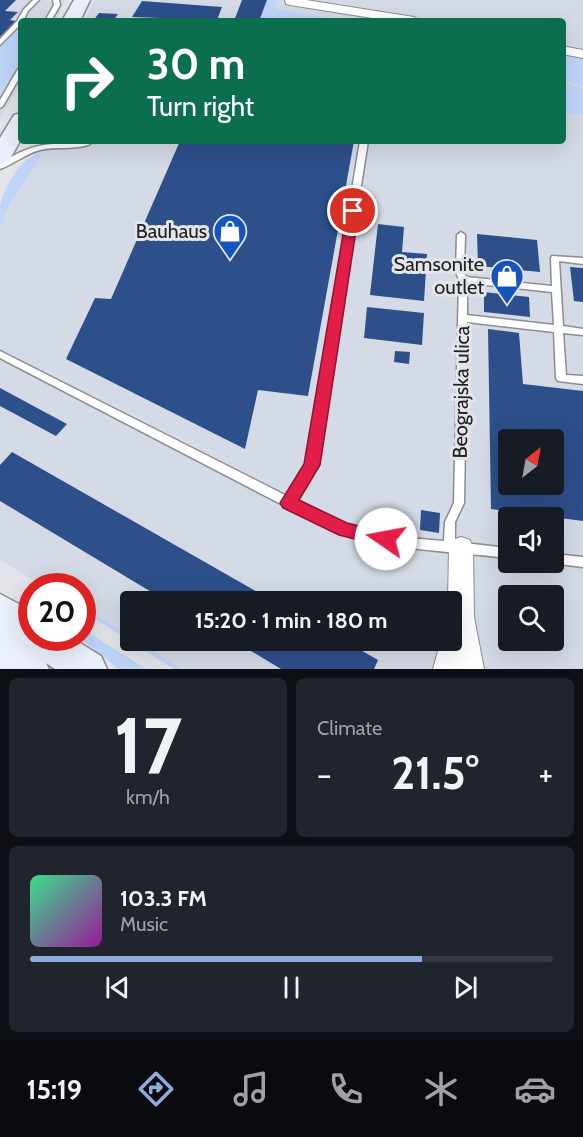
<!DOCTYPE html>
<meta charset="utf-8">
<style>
:root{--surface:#171b24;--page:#20242c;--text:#f1f3f6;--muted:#9ea1a6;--line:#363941;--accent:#8eabdd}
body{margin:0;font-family:Cabin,sans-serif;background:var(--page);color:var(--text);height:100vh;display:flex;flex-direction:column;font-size:22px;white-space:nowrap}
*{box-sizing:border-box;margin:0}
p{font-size:20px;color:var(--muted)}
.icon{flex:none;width:33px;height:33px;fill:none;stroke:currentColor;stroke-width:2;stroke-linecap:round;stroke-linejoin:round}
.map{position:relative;height:669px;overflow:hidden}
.sheet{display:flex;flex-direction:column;gap:9px;padding:9px;background:#0d0f14;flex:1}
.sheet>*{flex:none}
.banner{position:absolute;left:18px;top:18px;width:548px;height:126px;border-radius:6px;box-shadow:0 6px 24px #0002;background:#0b6e4f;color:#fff;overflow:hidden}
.needle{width:39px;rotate:31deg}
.tools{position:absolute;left:498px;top:429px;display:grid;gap:12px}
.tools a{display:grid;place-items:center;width:66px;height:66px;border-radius:6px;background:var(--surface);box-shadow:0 6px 24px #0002;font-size:30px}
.speed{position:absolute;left:18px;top:573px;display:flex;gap:12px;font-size:30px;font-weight:700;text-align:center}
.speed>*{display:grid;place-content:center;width:78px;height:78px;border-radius:50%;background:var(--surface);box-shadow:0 6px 24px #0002;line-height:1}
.speed .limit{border:9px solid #d22;background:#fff;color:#111}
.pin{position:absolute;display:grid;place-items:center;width:51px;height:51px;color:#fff;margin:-26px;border:3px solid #fff;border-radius:50%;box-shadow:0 2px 6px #0007}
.me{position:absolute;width:66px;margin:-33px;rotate:282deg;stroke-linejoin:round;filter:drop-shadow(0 0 4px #0008)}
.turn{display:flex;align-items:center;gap:21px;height:126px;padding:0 30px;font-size:27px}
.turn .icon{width:78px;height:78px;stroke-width:2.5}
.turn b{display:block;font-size:42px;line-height:51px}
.big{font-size:45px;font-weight:700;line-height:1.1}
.sheet .card{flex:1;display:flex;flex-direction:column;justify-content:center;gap:9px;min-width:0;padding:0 21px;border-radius:9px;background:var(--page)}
.sheet .dial{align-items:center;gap:0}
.dial b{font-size:78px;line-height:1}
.song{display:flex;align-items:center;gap:18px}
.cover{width:72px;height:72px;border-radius:9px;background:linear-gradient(135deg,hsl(150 70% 55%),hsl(300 70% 35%))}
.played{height:6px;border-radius:3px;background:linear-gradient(90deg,var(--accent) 75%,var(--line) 75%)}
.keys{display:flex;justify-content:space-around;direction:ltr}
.heat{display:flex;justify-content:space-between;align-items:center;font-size:33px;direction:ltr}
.sheet .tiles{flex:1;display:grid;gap:9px;grid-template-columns:1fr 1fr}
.card:last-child{grid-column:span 2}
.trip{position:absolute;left:120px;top:591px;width:342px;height:60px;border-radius:6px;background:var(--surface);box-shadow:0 6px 24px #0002;font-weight:700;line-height:60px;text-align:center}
.menu{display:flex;height:96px;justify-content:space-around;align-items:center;background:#090b0e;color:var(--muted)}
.menu .icon{width:42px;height:42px}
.menu .on{color:var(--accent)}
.menu b{font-size:27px;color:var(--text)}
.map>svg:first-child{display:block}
.built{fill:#d4dbe6;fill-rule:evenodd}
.green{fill:#bfd5fa}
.building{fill:#2d4f8a;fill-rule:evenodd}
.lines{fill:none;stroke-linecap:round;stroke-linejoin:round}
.service-casing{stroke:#8b8d91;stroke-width:3}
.minor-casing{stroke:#8b8d91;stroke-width:2}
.secondary-casing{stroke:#8b8d91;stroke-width:3}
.service{fill:#fff;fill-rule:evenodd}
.minor{fill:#fff;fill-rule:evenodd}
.secondary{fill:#eaf1fd;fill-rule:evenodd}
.route{fill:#e11d48;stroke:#92132f;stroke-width:1.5}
.labels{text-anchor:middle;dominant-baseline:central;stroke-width:6;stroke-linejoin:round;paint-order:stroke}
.poi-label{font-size:20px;fill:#202123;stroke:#e3e5ea;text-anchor:end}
.street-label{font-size:20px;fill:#202123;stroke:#e3e5ea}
</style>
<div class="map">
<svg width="583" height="669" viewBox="0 0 583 669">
<rect width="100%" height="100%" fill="#e3e5ea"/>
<g class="built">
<path d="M0,0H65L56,21H21V83L0,120Z"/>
<path d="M94,0H583V669H174L83,611L82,586H43L0,560V204L18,169L35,154L41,141H562V21H84ZM508,440H554V484H508ZM508,518H554V562H508ZM508,596H554V640H508ZM130,602H452V640H130Z"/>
</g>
<g class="green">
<path d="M267,0H277L275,9L350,21H259Z"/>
<path d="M21,26C21,50 24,77 0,92V47Z"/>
<path d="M562,56L583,59V86L563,80Z"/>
<path d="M562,82L583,88V115L563,113Z"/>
<path d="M42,153L2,217L5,218L0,226C0,219 0,209 1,202C7,183 21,156 42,153Z"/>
<path d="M82,607L130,637V640L136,641L182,669H174L83,611Z"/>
<path d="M83,629L146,669H118L80,638H82Z"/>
</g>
<g class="building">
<path d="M0,0H16L5,11L18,12L10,20L16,21L0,37Z"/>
<path d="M242,0H267L259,21H234Z"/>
<path d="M142,1L222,7L217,20L132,17Z"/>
<path d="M99,13L118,14L113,21H93Z"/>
<path d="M180,141H354L308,396L258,390L245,449L66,359L95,298L111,299Z"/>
<path d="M378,224L404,227L402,252L427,254L424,301L370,295Z"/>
<path d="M477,234L537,240L540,272L478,266Z"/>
<path d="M570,267L583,268V302L574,301Z"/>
<path d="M484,292L529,297L530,317L484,312Z"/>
<path d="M367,307L424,313L422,345L364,338Z"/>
<path d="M488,329L519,333L523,384L583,391V521L491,509ZM508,440H554V484H508Z"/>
<path d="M395,351L410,352L409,364L394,362Z"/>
<path d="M0,388L67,424L56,436L0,406Z"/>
<path d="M12,452L133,521L275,602H168L0,501V465Z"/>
<path d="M421,510L440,513L439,533L420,530Z"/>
<path d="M233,640H343L378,660L374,669H281Z"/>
</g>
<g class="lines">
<defs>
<g id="service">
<path d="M33,0H39L28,11L23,21H21V24L0,45V39L17,21L24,9Z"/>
<path d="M53,0H59L60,5L51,21H45L54,5Z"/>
<path d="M21,67V75L3,106L0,108V100L18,69Z"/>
<path d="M360,141H368L317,465L296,500C309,507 323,516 337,522C370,536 409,538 444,541L445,522L454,503L459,280L456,272L457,235L461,232L465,235L464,272L466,277L552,286L551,258L552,256L583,258V264L559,261L563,326L583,329V335L563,333L566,375L583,376V384L558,381L556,378L554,332L467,322L464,503L455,522V542L508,548V558C448,551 388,550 331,530L0,358V351L287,496L307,464ZM467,283L552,292L554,325L467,315Z"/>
<path d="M86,142L90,144L88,145C72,150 56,146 40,150C25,154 14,164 0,169V164C16,153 33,145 53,144C64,143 75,145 86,142Z"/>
<path d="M554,554L583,557V567L550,563L554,562Z"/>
</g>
<g id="minor">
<path d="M285,0H306L414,17L420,21H391L290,5L286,4Z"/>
<path d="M562,46L583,50V58L562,54Z"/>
<path d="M461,537L470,540L473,548L474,617L484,669H433L441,640H452V602H448L449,548L452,540Z"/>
</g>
<g id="secondary">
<path d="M74,0H90L80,21H62Z"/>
<path d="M21,113V139L8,163L0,164V138L14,115Z"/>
<path d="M0,594L32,611V638H72L101,656L107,669H55L46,663L49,669H0Z"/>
</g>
</defs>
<use href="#service" class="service-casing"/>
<use href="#minor" class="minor-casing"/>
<use href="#secondary" class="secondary-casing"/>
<use href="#service" class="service"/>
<use href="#minor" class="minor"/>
<use href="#secondary" class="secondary"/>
</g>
<path class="route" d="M353,207L359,211L320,465L299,500L347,523L392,534L395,539L392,545L386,547L339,535L283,508L280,503L304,464L347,211Z"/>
<defs>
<symbol id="shop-pin" viewBox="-11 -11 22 30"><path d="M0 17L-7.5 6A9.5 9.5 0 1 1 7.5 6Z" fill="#1454bf" stroke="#e3e5ea"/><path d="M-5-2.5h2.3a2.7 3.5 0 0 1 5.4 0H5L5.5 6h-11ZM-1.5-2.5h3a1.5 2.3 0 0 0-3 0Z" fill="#fff"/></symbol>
</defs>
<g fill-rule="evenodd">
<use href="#shop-pin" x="211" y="212" width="38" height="52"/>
<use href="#shop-pin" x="488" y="257" width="38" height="52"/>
</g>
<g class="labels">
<g class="poi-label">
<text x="207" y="231">Bauhaus</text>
<text x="484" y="264">Samsonite<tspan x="484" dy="23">outlet</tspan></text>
</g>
<g class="street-label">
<text transform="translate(461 392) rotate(-89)">Beograjska ulica</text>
</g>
</g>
</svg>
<div class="tools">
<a><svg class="needle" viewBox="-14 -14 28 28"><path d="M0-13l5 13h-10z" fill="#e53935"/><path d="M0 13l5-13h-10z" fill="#9ea1a6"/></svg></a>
<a><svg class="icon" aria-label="sound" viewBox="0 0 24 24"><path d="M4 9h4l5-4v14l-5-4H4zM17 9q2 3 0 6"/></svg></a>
<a><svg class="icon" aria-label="search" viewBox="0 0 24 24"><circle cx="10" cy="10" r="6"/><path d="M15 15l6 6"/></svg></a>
</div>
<div class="speed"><div class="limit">20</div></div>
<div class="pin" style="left:353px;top:211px;background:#d93025"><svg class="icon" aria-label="arrive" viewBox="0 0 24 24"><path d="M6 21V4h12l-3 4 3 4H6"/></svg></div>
<svg class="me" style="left:386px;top:539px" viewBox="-20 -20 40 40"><circle r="19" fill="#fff"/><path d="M0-13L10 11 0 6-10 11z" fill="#e11d48"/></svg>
<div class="trip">15:20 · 1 min · 180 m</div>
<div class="banner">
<div class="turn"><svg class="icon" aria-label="right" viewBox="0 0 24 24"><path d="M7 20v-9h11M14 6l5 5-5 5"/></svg><div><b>30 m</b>Turn right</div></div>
</div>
</div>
<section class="sheet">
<div class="tiles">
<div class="card dial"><b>17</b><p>km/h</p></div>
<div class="card"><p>Climate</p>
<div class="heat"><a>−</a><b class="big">21.5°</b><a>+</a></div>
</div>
<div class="card">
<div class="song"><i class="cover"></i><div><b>103.3 FM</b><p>Music</p></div></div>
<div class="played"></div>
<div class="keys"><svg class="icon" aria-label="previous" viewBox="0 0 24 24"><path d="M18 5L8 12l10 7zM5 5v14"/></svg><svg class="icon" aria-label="pause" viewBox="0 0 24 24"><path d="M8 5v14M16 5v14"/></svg><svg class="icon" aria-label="next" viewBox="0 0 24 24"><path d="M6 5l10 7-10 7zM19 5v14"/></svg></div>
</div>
</div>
</section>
<nav class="menu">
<b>15:19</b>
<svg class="icon on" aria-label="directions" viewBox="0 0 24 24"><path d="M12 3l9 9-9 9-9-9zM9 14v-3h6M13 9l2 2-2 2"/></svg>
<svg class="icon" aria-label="music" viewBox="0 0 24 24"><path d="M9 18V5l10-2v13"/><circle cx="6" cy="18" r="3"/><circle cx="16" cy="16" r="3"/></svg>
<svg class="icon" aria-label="phone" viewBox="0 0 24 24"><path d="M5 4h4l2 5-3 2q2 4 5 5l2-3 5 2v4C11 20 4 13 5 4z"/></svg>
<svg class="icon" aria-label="climate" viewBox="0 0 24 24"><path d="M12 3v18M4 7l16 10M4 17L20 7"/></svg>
<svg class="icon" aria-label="car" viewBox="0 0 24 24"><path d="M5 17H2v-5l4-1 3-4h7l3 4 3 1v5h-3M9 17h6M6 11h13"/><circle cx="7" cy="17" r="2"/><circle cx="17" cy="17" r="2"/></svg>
</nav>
